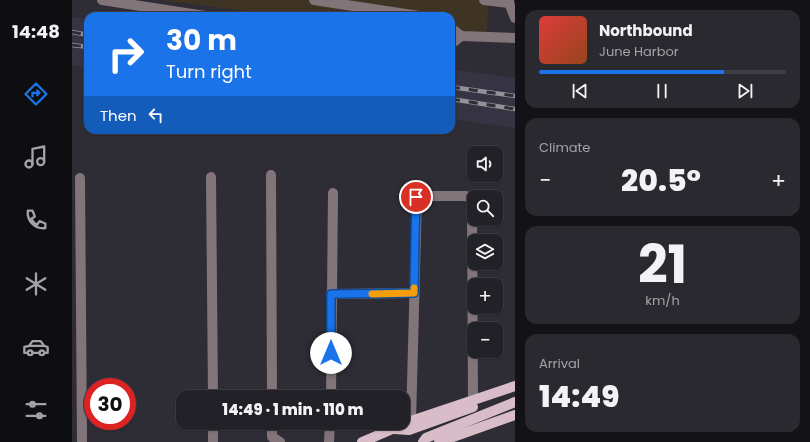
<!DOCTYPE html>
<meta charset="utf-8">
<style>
:root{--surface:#222128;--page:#2a2930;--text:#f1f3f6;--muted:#a2a3a8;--line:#3f3e45;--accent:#1a73e8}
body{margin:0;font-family:Poppins,sans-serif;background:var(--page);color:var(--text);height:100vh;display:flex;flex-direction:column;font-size:15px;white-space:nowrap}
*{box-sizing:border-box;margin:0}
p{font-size:13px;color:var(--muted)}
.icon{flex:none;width:22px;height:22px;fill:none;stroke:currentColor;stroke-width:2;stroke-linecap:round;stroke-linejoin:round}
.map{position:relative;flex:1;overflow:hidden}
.details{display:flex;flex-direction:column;gap:10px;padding:10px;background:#131216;width:295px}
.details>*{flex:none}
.banner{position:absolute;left:12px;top:12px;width:371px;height:122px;border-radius:12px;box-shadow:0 1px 3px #0004,0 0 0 1px var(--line);background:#1a73e8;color:#fff;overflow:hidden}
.fabs{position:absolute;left:395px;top:146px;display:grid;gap:8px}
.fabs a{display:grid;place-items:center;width:36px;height:36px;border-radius:8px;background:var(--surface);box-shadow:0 1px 3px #0004,0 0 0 1px var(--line);font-size:20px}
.speed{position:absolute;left:12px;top:378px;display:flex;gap:8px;font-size:20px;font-weight:700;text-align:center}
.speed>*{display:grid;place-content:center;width:52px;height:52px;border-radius:50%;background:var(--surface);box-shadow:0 1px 3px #0004,0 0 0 1px var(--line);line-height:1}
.speed .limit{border:6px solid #d22;background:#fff;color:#111}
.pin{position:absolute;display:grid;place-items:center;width:34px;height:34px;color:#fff;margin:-17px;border:2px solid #fff;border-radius:50%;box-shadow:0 1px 4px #0007}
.me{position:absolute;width:44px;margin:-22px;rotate:0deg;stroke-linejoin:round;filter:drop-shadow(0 0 3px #0008)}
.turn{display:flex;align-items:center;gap:14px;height:84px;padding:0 16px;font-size:18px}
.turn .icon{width:52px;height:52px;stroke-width:2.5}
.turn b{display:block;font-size:28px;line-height:34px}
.then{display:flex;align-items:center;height:38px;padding:0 16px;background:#0003;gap:8px;font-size:15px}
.big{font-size:30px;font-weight:800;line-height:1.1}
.details .tile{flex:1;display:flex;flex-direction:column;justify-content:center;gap:6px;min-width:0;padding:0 14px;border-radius:12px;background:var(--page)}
.details .dial{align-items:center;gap:0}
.dial b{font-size:52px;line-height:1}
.song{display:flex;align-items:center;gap:12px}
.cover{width:48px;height:48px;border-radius:6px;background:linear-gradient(135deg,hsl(0 70% 55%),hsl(20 70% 35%))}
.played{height:4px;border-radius:2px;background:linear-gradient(90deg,var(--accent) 75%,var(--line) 75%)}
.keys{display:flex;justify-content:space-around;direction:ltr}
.heat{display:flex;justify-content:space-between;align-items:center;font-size:22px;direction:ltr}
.trip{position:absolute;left:104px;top:390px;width:234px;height:40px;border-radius:12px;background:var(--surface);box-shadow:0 1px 3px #0004,0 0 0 1px var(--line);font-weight:800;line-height:40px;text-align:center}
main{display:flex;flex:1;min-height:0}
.tab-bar{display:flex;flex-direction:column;width:72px;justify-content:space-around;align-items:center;background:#0e0d10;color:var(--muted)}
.tab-bar .icon{width:28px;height:28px}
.tab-bar .active{color:var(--accent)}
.tab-bar b{font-size:18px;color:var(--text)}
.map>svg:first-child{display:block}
.built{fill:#363342}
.industrial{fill:#3f3324}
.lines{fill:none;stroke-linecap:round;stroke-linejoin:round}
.minor{stroke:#82757a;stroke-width:10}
.major{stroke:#d8bcc8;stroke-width:10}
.rail-casing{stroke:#939299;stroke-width:4.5}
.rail{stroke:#2e2c35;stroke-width:3;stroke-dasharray:9;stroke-linecap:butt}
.route-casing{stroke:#114b97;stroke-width:10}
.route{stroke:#1a73e8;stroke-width:7}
.slow{stroke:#f59e0b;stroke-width:7}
</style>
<main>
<nav class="tab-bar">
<b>14:48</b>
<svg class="icon active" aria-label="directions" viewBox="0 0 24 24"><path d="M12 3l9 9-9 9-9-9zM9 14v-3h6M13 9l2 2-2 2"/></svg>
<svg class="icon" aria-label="music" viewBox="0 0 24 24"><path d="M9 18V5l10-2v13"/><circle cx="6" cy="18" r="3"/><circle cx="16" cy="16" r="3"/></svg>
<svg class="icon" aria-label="phone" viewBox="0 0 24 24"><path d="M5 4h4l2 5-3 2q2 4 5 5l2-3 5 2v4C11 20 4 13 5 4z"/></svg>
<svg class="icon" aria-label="climate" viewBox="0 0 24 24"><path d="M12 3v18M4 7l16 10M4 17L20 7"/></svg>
<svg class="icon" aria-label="car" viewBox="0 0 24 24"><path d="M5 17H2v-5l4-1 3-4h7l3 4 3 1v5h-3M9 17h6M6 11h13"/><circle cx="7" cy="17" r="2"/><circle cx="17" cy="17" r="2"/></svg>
<svg class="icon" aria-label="filters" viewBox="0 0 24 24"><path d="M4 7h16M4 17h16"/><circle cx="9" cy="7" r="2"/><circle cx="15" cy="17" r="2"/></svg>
</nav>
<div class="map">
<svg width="443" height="442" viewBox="0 0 443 442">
<rect width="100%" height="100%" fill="#2e2c35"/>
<g class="built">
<path d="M0,17L16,19V68L0,65Z"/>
<path d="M379,69L443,78V128L379,119Z"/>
</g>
<path class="industrial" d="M87,0H416L415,41L379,36V16H215Z"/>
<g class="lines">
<g class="minor">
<path d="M30,0L133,16"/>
<path d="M242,0L347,16"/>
<path d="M412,0L437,3"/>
<path d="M437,0V3L443,18"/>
<path d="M379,28L389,36L443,38"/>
<path d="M379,44L389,36"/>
<path d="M199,175L200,397"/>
<path d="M139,177L141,397"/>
<path d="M8,178L10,442"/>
<path d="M360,196H394L399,199L400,205L401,400"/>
<path d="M259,294L342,293"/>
<path d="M259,397L261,193"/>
<path d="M339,421L345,197"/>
<path d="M141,423V442"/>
<path d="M200,423V437L208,442"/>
<path d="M257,442L258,423"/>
</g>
<g class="major">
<path d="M322,429L337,430L401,407"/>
<path d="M290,442L339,421L443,386"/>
<path d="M351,442L354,438L443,402"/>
<path d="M367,442L443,415"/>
</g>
<defs>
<g id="rail">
<path d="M0,32L16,35"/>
<path d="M0,45L16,47"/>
<path d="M379,87L443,96"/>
<path d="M379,99L443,109"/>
</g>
</defs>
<use href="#rail" class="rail-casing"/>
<use href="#rail" class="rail"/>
</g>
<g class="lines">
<defs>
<path id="route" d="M259,353V294L342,293L344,197"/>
</defs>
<use href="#route" class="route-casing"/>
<use href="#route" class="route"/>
<path class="slow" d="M300,294L342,293V288"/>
</g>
</svg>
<div class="fabs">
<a><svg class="icon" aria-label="sound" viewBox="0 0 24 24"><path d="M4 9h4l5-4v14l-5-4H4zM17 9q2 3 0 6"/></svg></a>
<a><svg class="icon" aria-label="search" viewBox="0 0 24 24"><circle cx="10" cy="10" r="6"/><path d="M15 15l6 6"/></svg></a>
<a><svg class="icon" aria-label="layers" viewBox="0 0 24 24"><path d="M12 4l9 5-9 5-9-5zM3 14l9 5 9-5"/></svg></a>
<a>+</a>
<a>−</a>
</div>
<div class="speed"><div class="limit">30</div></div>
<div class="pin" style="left:344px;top:197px;background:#d93025"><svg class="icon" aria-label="arrive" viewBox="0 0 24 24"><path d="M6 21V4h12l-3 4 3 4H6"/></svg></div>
<svg class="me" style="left:259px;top:353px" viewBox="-20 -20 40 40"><circle r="19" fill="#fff"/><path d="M0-13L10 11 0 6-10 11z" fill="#1a73e8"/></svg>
<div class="trip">14:49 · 1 min · 110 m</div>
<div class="banner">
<div class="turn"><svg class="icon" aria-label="right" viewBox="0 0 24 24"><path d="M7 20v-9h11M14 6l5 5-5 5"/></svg><div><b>30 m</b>Turn right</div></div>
<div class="then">Then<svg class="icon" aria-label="left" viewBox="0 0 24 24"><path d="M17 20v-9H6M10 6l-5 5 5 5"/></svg></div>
</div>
</div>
<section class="details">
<div class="tile">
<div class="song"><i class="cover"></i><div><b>Northbound</b><p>June Harbor</p></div></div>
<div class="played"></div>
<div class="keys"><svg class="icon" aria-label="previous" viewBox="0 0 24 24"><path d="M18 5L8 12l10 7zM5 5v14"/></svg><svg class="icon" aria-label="pause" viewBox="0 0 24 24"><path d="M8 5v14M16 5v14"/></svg><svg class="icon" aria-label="next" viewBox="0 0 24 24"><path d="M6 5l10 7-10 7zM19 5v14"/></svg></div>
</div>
<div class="tile"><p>Climate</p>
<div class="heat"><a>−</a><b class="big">20.5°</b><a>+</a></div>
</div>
<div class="tile dial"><b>21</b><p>km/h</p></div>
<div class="tile"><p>Arrival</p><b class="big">14:49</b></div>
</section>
</main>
